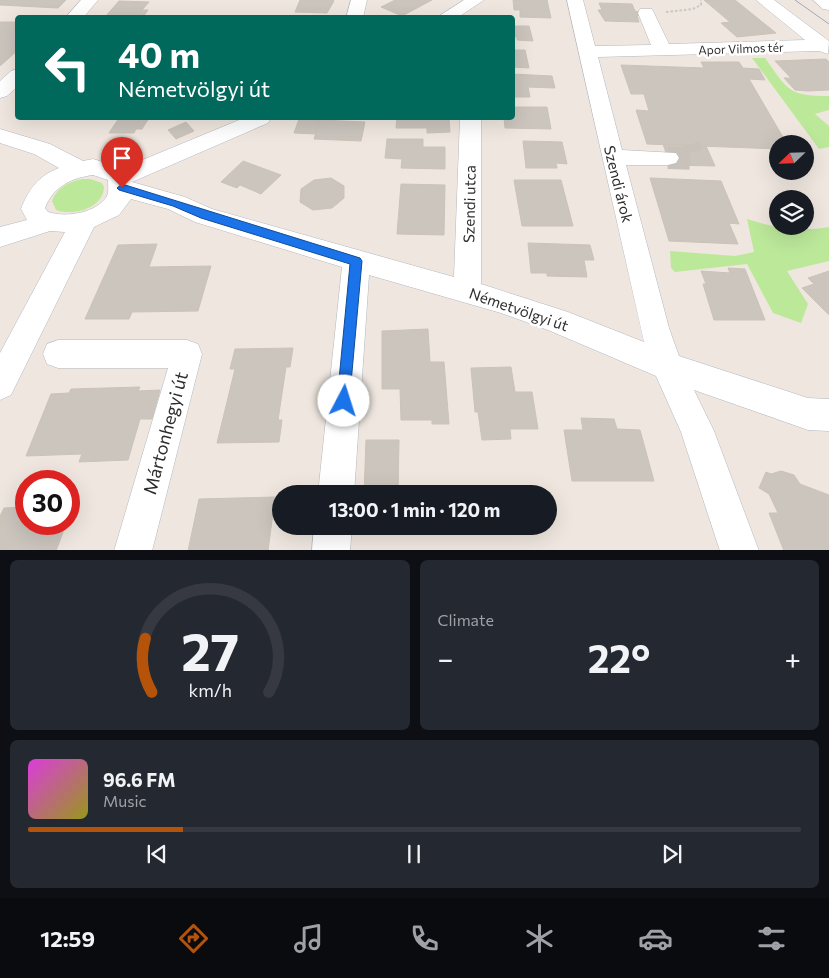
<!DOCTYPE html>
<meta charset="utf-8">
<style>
:root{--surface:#171b24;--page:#242831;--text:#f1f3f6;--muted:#9ea1a6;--line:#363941;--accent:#b45309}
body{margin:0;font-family:Commissioner,sans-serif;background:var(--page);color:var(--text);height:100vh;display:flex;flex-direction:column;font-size:19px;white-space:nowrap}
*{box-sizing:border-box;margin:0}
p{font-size:16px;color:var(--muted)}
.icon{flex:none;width:28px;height:28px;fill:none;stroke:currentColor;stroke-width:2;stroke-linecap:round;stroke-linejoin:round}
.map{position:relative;height:550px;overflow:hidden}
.details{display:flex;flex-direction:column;gap:10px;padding:10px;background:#0d0f14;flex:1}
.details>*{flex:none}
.banner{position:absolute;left:15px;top:15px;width:500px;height:105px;border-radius:5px;box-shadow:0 5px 20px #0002;background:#00695c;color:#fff;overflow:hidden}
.needle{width:32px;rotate:247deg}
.fabs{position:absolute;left:769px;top:135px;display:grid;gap:10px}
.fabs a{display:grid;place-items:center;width:45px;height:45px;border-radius:50%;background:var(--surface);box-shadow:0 5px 20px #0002;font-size:25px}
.speed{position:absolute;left:15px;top:470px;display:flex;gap:10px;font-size:25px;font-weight:700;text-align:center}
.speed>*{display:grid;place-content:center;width:65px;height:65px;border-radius:50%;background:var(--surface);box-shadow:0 5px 20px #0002;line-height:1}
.speed .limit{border:8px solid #d22;background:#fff;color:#111}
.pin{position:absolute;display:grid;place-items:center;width:42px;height:42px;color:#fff;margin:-51px -21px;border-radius:50% 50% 50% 0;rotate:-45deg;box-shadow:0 0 5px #0007}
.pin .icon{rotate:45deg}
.me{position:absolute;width:55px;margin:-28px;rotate:5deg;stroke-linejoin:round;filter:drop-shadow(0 0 4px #0008)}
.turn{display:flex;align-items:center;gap:18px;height:105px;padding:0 20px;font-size:22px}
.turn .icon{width:65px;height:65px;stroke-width:2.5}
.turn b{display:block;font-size:35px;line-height:42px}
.big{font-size:38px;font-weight:700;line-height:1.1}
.details .tile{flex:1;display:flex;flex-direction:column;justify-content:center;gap:8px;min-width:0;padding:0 18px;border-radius:8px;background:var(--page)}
.details .dial{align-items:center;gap:0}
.dial svg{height:130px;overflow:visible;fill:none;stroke:var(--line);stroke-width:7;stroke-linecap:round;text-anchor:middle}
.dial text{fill:var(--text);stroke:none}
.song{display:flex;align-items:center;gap:15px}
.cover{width:60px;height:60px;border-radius:8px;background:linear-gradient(135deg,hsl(300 70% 55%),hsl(60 70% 35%))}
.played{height:5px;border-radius:2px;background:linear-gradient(90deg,var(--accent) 20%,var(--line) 20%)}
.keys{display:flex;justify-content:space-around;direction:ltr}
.heat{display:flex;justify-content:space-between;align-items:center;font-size:28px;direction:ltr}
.details .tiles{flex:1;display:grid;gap:10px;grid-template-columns:1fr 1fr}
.tile:last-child{grid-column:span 2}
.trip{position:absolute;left:272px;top:485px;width:285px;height:50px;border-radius:25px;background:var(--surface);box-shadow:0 5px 20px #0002;font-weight:700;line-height:50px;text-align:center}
.tab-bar{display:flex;height:80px;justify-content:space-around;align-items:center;background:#090b0e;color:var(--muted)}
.tab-bar .icon{width:35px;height:35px}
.tab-bar .current{color:var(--accent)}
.tab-bar b{font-size:22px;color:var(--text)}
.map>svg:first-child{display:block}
.green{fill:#bce89a}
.building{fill:#cbc5be;stroke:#cbc3b8}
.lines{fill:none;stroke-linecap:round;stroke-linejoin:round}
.minor-tunnel{stroke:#c8c2bb;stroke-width:22;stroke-dasharray:22 11;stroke-linecap:butt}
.minor-casing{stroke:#b3b7c1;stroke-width:1}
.path{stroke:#c8c8c8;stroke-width:2;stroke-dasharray:2.5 2;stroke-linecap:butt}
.minor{fill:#fff;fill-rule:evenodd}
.tram{stroke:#a1a7b8;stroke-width:1}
.route{fill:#1a73e8;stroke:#114b97}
.labels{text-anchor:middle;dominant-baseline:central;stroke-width:5;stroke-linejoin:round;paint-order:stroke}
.far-street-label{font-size:12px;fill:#2d2d2d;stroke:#fff}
.street-label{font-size:15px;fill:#2d2d2d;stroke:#fff}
.near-street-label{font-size:18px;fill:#2d2d2d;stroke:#fff}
</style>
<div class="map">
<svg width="829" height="551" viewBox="0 0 829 551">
<rect width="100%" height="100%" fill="#efe7df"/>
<g class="green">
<path d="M752,58H765C788,90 788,96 829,96V110L815,114L829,126V147L819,149Z"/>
<path d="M82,179H90L102,183L104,187C103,209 73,216 56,210L52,201C57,187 69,182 82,179Z"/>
<path d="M747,219C775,228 800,232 829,227V261L787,271L808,304L801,323L773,313L747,264L675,272L671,268L670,251L735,256L754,252Z"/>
</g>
<g class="building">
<path d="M0,0H66L58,8L0,5Z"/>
<path d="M300,0H333L334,1L327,13L295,12Z"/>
<path d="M395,0H432L402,16L381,7Z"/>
<path d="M513,0H547L551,18L520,17V10H514Z"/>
<path d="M704,0H735L776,33L737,37L721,23L730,22Z"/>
<path d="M119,1L149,2L142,10H148L142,18L105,17Z"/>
<path d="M599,3L632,4L635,11L639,12L640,16L637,15L639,22L605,21L598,10H602Z"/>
<path d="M0,22H18V50L0,66Z"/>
<path d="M512,26H529L533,41L517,40V37H512Z"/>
<path d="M512,50H525L529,68L512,67Z"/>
<path d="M826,59L829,62V90L808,91L795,90L784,78H791L775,61Z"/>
<path d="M701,62H739L743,68L759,69L765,80L749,79L787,144H778V149L647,144L636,110L649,111L644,94H631L621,65L704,68Z"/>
<path d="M512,74L552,76L555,88L528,87L530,97H512Z"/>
<path d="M512,107H547L551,129L505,128L504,118H512Z"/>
<path d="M119,118H149L142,129H136L134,133H109Z"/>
<path d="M397,118H449L450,132L427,133V128H396Z"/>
<path d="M299,119L320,120L316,134L294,133Z"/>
<path d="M320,120L365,122L361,141L314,139Z"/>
<path d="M186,122L194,131L176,139L168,130Z"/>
<path d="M387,139H423V147H445V169L401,168L402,159L385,158Z"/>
<path d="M523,141L562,142L567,164L556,163L557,168H526Z"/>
<path d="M663,144L706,146L715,166L670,165Z"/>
<path d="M243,161L281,175L261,194L240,185L237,188L221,182Z"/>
<path d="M331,178L344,186V198L332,208L313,210L300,202L301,189L314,180Z"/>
<path d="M650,178L721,181L739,224L729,223L738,244L669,241Z"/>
<path d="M514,180H561L573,226H522Z"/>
<path d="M401,184L445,185L444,235L397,234Z"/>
<path d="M528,243L590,245L594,260H584L587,277L547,276V273H531Z"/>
<path d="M157,244L149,267L211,266L198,311L132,312L129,319H85L118,245Z"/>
<path d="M728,268L745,269L765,320H714L703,284H706L701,271L730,273Z"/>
<path d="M829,271V315L802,288L814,284L808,278Z"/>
<path d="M428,329L430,362H444L449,424H432V420H401L400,389H382V331Z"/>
<path d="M293,348L290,367H286L278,420H282L279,442L217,443L235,369H230L235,349Z"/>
<path d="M511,367L515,392H532L538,429H510L511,439L482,440L478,412H475L471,368Z"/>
<path d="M140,387L138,391L160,390L152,419H140L128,460L79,462L82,454L26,456L51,394L69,393L71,389Z"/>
<path d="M581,418L614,419L617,429L640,430L654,481H572L564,430H583Z"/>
<path d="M366,440H399L398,494H364Z"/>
<path d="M781,471L794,475L800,484L829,495V551H784L769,513H778L769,494L759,488L766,472L771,474Z"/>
<path d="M275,497L268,551H188L199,499Z"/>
<path d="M26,507V524H66L56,551H0V516L4,508Z"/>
</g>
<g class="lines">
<path class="minor-tunnel" d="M668,158L694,159L689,145"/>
<defs>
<g id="minor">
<path d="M81,0H98L83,18H65Z"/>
<path d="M351,0H367L363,18H346Z"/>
<path d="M464,0H484L457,18H436Z"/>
<path d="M567,0H583L595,46L651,45L638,13L640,9H652L654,13L669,44L805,40L756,0H774L829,41L828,54L819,51L598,57L622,150L676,153L679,158L676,163L668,165H626L669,328L679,356L808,398L829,399V431L808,430L694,390L714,431L759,551H720L681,432L656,376L548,330L501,313L369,275L354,494H318L342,267L195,222L168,209L131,199L119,215L94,227L11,395L0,400V353L65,232L50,231L0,247V227L27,220L21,209C29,189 38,176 59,168L34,154L0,143V129L50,144L83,161L93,159L123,168L244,118H271L268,123L132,182L185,197L212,209L454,277L460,118H481V284L568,312L644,342ZM93,175L108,180C108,185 109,191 107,196C97,213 66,218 48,212L45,208C54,186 71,178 93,175Z"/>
<path d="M813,0H829V10L823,9Z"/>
<path d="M18,69V86L7,96L0,98V81L11,71Z"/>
<path d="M58,340H187L198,344L202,354L152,551H114L168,368H58L47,364L43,354L47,344Z"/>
<path d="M314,526H352L350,551H312Z"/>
</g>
</defs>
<use href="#minor" class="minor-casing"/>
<path class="path" d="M666,12L693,9L701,5V0"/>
<use href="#minor" class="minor"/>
<path class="tram" d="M795,0L829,24"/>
</g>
<path class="route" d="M122,184L360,258L362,261L349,405L344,407L339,405L337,401L350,264L201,218L173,206L119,190L117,188Z"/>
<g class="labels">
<g class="far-street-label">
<text transform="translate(741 48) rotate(-2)">Apor Vilmos tér</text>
</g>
<g class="street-label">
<text transform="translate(619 184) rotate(76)">Szendi árok</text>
<text transform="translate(469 204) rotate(-89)">Szendi utca</text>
<text transform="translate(519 309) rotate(19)">Németvölgyi út</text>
</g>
<g class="near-street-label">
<text transform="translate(165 433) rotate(-75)">Mártonhegyi út</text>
</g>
</g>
</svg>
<div class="fabs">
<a><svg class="needle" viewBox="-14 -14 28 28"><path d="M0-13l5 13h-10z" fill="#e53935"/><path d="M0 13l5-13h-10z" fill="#9ea1a6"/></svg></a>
<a><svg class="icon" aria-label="layers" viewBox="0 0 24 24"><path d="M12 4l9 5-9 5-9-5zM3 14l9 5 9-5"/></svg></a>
</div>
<div class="speed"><div class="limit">30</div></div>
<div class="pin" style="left:122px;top:188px;background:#d93025"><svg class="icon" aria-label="arrive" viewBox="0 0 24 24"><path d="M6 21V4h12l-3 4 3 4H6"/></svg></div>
<svg class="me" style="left:344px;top:401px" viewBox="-20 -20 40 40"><circle r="19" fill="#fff"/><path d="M0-13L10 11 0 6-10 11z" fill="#1a73e8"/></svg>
<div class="trip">13:00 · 1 min · 120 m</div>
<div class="banner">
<div class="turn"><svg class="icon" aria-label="left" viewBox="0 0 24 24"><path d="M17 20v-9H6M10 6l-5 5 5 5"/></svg><div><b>40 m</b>Németvölgyi út</div></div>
</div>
</div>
<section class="details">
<div class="tiles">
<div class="tile dial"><svg viewBox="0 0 100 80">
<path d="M14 69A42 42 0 1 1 86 69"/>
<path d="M14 69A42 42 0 0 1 10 36" stroke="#b45309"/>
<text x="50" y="56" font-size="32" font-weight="700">27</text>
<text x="50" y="72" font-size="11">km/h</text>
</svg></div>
<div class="tile"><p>Climate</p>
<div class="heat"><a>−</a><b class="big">22°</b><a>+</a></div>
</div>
<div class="tile">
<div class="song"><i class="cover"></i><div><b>96.6 FM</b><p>Music</p></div></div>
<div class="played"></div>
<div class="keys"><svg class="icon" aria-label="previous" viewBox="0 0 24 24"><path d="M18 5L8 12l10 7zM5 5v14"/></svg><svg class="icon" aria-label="pause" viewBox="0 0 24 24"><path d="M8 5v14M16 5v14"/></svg><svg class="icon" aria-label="next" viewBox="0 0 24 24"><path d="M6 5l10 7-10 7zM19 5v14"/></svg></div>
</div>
</div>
</section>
<nav class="tab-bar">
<b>12:59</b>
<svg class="icon current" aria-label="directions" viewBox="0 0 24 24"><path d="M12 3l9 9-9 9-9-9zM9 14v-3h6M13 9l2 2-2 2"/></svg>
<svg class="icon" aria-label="music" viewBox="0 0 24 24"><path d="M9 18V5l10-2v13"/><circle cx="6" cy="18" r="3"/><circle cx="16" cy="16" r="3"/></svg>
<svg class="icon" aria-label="phone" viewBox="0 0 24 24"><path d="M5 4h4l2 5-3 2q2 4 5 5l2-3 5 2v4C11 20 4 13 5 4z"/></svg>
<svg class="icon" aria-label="climate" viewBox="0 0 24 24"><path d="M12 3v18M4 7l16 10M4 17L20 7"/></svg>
<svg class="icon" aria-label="car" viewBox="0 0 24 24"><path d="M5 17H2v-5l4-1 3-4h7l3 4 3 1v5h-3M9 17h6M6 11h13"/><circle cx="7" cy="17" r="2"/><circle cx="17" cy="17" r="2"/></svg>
<svg class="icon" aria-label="filters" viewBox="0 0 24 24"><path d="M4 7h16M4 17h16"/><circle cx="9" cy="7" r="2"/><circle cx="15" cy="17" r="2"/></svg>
</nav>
